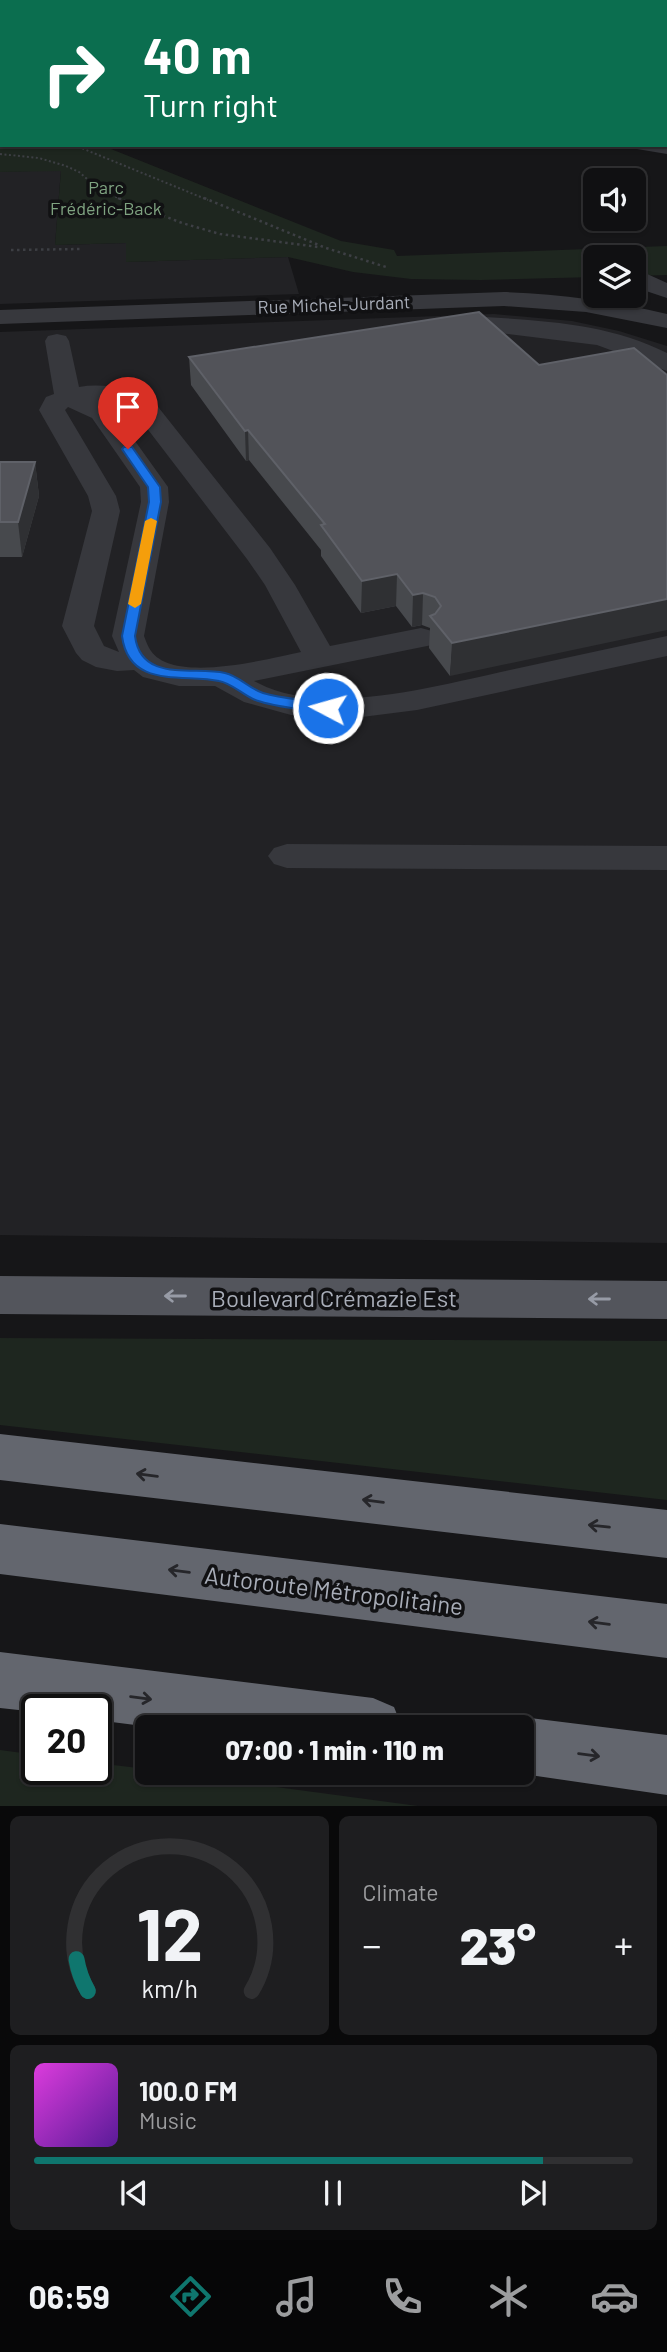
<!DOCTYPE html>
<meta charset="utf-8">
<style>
:root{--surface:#101012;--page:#1e1e20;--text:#f1f3f6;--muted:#9c9d9f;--line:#303032;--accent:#0f766e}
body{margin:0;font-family:Barlow,sans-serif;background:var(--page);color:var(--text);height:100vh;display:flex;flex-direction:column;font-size:26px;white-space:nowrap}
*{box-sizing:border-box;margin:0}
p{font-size:23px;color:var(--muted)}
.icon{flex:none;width:38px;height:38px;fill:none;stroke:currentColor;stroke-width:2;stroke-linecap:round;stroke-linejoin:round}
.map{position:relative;height:1806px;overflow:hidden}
.details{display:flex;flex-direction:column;gap:10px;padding:10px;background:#09090a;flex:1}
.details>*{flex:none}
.top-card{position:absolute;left:0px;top:0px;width:668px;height:147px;box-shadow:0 2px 5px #0004,0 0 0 2px var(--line);background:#0b6e4f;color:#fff;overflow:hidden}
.tools{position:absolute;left:583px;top:168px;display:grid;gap:14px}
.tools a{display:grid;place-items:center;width:63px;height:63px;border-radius:10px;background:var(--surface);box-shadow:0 2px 5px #0004,0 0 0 2px var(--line);font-size:35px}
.speed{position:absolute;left:21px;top:1694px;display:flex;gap:14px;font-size:35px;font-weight:700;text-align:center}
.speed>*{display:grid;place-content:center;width:91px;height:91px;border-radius:50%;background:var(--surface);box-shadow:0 2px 5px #0004,0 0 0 2px var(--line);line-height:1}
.speed .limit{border:4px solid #111;border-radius:10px;background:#fff;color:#111}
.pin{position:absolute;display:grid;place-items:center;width:60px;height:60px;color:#fff;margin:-72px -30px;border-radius:50% 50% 50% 0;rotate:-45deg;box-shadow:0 0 7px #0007}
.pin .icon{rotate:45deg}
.me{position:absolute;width:77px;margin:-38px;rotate:276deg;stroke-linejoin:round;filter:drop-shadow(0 0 5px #0008)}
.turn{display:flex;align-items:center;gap:24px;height:147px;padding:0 28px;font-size:32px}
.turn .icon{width:91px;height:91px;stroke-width:2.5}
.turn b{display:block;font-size:49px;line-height:60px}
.big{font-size:52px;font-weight:800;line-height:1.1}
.details .widget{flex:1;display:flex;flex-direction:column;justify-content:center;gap:10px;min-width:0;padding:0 24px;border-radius:10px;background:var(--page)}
.details .dial{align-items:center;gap:0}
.dial svg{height:182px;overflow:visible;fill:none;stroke:var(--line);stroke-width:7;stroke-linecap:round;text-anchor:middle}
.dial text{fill:var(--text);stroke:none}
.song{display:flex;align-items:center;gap:21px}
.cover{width:84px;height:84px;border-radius:10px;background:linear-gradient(135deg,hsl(300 70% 55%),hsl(270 70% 35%))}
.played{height:7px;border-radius:4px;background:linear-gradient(90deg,var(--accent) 85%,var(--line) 85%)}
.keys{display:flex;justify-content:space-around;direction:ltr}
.heat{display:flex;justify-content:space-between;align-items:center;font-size:38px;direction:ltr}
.details .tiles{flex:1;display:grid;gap:10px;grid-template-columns:1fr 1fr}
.widget:last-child{grid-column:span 2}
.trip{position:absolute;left:135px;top:1715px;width:399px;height:70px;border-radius:10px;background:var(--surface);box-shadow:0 2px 5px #0004,0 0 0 2px var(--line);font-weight:800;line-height:70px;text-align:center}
.tab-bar{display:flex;height:112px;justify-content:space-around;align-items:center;background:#060607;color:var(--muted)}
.tab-bar .icon{width:49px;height:49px}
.tab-bar .on{color:var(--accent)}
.tab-bar b{font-size:32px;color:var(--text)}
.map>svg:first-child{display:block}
.built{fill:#222225}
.green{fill:#1e261f}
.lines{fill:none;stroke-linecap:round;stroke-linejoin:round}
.path-far1{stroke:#3d3f44;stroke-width:2;stroke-dasharray:2 2.5;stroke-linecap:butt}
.path{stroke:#3d3f44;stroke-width:2.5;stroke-dasharray:2.5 3.5;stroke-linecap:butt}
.minor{fill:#37383d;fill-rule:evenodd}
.major{fill:#53555c;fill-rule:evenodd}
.highway{fill:#63666e;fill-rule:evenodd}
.wall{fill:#47494d}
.shaded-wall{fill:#2f3033}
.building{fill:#525359;stroke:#5f6168;stroke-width:2}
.oneway{stroke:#979ba6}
.oneway2{stroke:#26262a}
.route{fill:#1a73e8;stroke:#114b97;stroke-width:2}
.slow{fill:#f59e0b}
.labels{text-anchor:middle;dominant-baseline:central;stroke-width:7;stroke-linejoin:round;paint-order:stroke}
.far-park-label{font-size:18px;fill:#7fa381;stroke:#111113}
.far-street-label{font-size:18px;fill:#a8adb8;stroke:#111113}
.near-street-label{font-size:24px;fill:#a8adb8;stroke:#111113}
</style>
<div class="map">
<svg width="667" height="1806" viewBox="0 0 667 1806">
<rect width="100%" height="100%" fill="#161618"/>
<g class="built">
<path d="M61,170L55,245L127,243L126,262L288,257L299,294L0,304V172Z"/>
<path d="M494,314L572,321L619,331L667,346V1243L0,1235V332Z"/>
</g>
<g class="green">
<path d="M0,106L2,145H101L341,241L394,250L397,256L667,246V275L634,276V257H595V277L481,280L411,279L353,272L288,257L126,262V243L55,245L61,171L0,172Z"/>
<path d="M0,1338L667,1341V1500L0,1425Z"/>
<path d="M0,1750L37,1755V1769H96V1763L147,1769V1773H172L418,1806H0Z"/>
</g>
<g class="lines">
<g class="path-far1">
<path d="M74,145L208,200"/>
<path d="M0,154L39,158L66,166L79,172L100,190L123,200"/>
</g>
<g class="path">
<path d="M118,198L182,223L220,234L318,247"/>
<path d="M204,198L326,248L386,267"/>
<path d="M11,250L80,249"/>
</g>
<g class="minor">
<path d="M315,0H337L314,2Z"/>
<path d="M357,0H377L378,2H358Z"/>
<rect x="0" y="6" width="2" height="10"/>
<path d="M667,142V154L637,149L634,145H667Z"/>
<path d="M634,268L667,283V298L634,287Z"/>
<path d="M504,292C560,294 613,301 667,314V328L586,312L504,306L0,324V310Z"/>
<path d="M468,316C534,320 607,322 667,353V371L597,345L459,328L456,323L459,318Z"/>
<path d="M57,334L66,336L69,341L79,387C103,383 129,388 151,398L270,548L295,585L330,646L421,628L432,631L437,638L432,645L254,681L258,683C325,718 440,685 510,670C562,659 615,647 667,636V656L417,710L354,718L291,715L244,702L215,686H179L143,677L134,670L117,671L96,667L82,660L76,653L62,626L92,511L88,496L39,410L46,397L54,394L45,341L48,336ZM100,402L121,404L133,410L247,559L265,585L301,652C267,659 174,684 151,651C148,647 146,641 144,636L169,502L168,487L110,406ZM68,407L92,418L140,487L141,502L112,636L119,652L104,646L94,626L120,511L116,496L65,410Z"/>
<path d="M287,844L667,846V870L287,868L274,864L268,856L274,848Z"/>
</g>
<path class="major" d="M0,1276L667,1281V1319L0,1314Z"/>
<g class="highway">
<path d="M0,1434L667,1510V1558L0,1480Z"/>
<path d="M0,1524L667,1604V1658L0,1574Z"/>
<path d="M0,1652L373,1698L394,1707L402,1727H151L96,1720V1710H37V1712L0,1708Z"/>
<path d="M522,1717L667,1735V1795L516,1773H522V1727H500Z"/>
</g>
</g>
<g class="wall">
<path d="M479,312L450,676L429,648L430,628L422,625L412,627L396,606L361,613L321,556V550L249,460L246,461L191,385L189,357Z"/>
<path d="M0,462H35L39,496L22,557H0Z"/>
</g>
<g class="shaded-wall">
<path d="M248,430L249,460L246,461L245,431Z"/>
<path d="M35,462L39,496L22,557L18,522Z"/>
<path d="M397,574L396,606L361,613L362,581Z"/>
<path d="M423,593L422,625L412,627L413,595Z"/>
<path d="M667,599V630L450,676L452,643Z"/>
</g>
<g class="building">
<path d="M479,312L539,365L634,348L667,375V599L452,643L430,616L435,614L441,606L435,597L423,593L413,595L397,574L362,581L321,525L325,524L248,430L245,431L189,357Z"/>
<path d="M0,462H35L18,522H0Z"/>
</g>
<defs><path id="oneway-shaft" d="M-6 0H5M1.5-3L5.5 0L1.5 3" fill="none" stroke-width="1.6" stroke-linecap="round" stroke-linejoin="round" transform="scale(1.75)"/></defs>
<g class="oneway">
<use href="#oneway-shaft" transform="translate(175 1296) rotate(-180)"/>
<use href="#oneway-shaft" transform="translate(599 1299) rotate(-180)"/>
</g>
<g class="oneway2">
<use href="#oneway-shaft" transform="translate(147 1475) rotate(-173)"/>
<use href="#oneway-shaft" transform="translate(373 1501) rotate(-173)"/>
<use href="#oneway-shaft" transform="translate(599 1526) rotate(-174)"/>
<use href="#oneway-shaft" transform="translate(179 1571) rotate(-173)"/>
<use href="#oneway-shaft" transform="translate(599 1623) rotate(-173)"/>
<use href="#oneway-shaft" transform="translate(141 1698) rotate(7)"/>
<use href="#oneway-shaft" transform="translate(589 1755) rotate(7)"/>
</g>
<path class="route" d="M124,447H132L160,487L161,502L135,636C141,683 194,666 225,673C239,676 250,689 263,693C285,700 310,699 333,705V710C319,714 266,705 253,699C242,694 231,683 219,681C185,673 129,690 122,636L149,502L148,487L122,449Z"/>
<path class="slow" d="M151,518L157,521L141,604L135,608L128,604L145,521Z"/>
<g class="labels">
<g class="far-park-label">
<text x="106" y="187">Parc<tspan x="106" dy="21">Frédéric-Back</tspan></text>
</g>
<g class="far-street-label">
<text transform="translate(334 304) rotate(-2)">Rue Michel-Jurdant</text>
</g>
<g class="near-street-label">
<text x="334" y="1297">Boulevard Crémazie Est</text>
<text transform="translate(334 1590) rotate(7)">Autoroute Métropolitaine</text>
</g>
</g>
</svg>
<div class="tools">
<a><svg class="icon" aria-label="sound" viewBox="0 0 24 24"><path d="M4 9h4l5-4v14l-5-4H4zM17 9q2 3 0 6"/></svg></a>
<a><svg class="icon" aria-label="layers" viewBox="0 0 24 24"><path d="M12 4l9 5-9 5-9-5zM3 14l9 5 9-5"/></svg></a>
</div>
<div class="speed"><div class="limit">20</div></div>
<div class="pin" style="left:128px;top:449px;background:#d93025"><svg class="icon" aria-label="arrive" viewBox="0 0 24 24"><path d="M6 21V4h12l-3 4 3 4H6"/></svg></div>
<svg class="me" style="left:328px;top:708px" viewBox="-20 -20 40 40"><circle r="17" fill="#1a73e8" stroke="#fff" stroke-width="3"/><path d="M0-11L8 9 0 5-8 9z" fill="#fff"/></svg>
<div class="trip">07:00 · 1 min · 110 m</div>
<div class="top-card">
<div class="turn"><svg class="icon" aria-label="right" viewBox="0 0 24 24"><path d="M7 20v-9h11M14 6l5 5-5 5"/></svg><div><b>40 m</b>Turn right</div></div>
</div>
</div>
<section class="details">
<div class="tiles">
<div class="widget dial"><svg viewBox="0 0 100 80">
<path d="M14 69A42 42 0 1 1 86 69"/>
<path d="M14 69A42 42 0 0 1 9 55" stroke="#0f766e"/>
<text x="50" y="56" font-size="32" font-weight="700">12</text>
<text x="50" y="72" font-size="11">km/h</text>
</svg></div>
<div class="widget"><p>Climate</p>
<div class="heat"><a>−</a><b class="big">23°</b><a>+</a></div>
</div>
<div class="widget">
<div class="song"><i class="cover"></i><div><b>100.0 FM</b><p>Music</p></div></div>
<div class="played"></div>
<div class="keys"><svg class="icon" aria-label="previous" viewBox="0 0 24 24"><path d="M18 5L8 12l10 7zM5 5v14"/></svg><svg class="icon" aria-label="pause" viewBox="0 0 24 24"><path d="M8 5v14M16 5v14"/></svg><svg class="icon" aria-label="next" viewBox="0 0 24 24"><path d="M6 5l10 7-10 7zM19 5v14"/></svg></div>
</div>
</div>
</section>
<nav class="tab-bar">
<b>06:59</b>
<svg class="icon on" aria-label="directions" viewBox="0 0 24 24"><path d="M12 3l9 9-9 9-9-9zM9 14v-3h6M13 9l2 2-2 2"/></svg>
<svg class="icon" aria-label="music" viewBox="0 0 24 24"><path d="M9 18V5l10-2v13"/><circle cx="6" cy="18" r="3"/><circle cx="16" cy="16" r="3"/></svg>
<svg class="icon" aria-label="phone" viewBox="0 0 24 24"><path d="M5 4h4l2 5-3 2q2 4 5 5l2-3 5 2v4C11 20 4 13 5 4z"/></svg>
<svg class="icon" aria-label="climate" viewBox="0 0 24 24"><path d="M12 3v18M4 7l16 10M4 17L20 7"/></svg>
<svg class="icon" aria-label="car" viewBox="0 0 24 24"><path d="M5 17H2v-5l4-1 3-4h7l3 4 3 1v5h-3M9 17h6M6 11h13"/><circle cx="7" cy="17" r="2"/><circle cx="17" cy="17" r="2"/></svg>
</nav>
